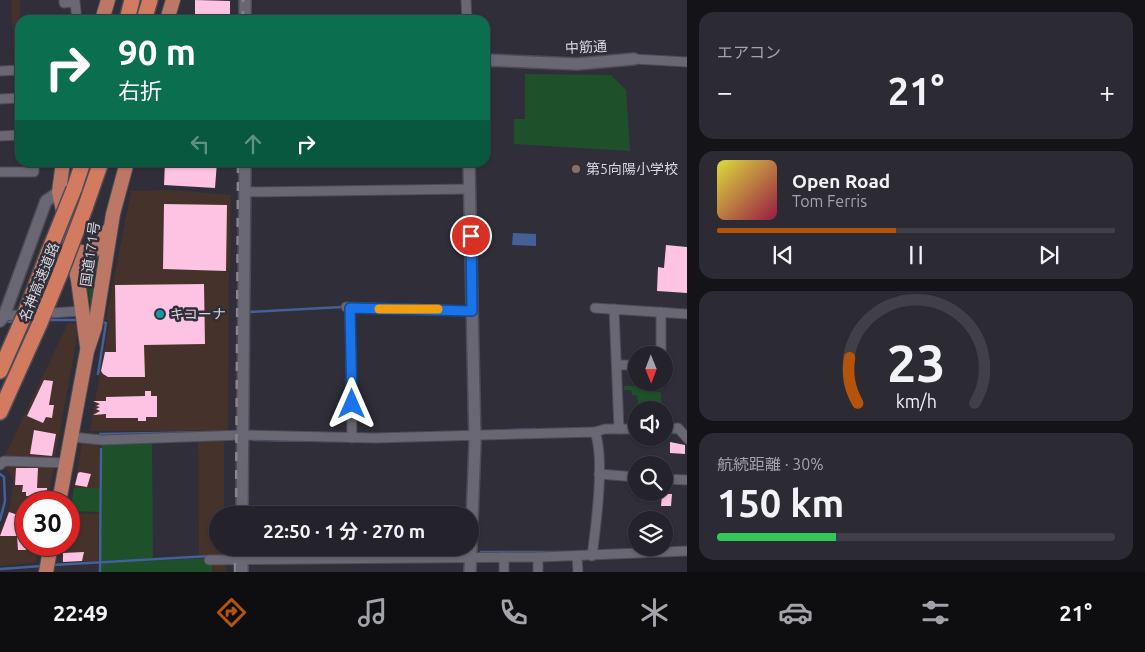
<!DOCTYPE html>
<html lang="ja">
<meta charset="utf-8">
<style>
:root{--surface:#24222b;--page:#2c2a33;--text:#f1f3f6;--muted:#a3a4a9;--line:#413f47;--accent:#b45309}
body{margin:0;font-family:Ubuntu,"Noto Sans JP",sans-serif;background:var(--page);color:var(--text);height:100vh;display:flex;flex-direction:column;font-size:19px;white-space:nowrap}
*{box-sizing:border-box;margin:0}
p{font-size:16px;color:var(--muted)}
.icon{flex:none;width:28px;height:28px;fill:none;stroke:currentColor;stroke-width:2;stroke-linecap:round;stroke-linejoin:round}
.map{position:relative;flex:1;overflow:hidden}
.details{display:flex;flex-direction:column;gap:12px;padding:12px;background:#141318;width:458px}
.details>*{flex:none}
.top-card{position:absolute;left:15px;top:15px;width:475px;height:152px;border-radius:15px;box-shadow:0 1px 4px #0004,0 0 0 1px var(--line);background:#0b6e4f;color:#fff;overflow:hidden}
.needle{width:32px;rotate:179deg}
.controls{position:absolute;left:628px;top:346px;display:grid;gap:10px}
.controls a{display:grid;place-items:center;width:45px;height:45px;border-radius:50%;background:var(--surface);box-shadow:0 1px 4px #0004,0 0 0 1px var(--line);font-size:25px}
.speed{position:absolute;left:15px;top:491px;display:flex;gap:10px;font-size:25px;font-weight:700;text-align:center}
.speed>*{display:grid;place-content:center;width:65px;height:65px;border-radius:50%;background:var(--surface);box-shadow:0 1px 4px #0004,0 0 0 1px var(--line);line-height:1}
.speed .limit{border:8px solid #d22;background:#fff;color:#111}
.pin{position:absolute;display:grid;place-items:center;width:42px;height:42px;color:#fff;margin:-21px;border:2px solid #fff;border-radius:50%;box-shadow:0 1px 5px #0007}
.me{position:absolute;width:55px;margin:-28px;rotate:0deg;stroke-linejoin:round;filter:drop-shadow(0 0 4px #0008)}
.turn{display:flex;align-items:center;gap:18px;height:105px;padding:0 20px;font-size:22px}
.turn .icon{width:65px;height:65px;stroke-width:2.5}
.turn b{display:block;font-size:35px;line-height:42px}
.lanes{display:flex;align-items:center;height:48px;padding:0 20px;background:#0003;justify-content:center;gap:25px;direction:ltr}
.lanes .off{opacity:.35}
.big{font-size:38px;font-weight:700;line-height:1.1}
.details .card{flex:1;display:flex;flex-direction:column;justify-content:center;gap:8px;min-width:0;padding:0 18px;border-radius:15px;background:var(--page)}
.details .dial{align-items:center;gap:0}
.dial svg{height:130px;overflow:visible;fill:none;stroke:var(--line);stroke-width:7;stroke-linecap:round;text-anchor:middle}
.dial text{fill:var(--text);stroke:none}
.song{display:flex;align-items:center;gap:15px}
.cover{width:60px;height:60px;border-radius:8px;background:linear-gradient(135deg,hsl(60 70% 55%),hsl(340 70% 35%))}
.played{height:5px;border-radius:2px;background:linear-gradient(90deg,var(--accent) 45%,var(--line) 45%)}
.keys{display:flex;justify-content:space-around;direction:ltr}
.heat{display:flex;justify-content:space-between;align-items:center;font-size:28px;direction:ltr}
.charge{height:8px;border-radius:4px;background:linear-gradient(90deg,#34c759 30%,var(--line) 0)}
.trip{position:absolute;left:209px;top:506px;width:270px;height:50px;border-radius:25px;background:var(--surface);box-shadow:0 1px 4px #0004,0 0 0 1px var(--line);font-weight:700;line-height:50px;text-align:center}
.tab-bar{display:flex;height:80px;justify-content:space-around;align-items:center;background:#0e0e11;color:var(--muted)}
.tab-bar .icon{width:35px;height:35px}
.tab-bar .selected{color:var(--accent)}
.tab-bar b{font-size:22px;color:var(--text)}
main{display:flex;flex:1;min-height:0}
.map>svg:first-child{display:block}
.commercial{fill:#45322b}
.green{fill:#1e5129}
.water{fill:#436099}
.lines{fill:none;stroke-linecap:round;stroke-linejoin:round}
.stream{stroke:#436099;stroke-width:2.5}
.building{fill:#fec2e2}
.minor-casing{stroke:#4d4c55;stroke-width:11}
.tertiary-casing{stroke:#4d4c55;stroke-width:14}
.trunk-casing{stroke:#4d4c55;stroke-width:16}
.motorway-casing{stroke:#4d4c55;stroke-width:18}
.minor{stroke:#6a6774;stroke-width:9}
.tertiary{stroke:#6a6774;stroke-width:11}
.trunk{stroke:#bd7765;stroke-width:14}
.motorway{stroke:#d27b61;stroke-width:15}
.rail{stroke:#86848d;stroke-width:2.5;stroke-dasharray:9 9;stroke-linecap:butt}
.motorway-bridge-casing{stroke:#4d4c55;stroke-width:18;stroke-linecap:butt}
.motorway-bridge{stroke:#d27b61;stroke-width:15}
.route-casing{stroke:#114b97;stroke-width:12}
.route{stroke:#1a73e8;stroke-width:9}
.slow{stroke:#f59e0b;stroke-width:9}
.education-dot{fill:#8d6e63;stroke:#302e39;stroke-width:2}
.culture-dot{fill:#0f9aa8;stroke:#302e39;stroke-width:2}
.labels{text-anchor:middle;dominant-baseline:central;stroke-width:5;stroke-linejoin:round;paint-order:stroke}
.street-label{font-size:14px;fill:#d7d6dd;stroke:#302e39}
.poi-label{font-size:14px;fill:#d7d6dd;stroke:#302e39;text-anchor:start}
</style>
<main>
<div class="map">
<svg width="688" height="572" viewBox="0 0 688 572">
<rect width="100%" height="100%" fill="#302e39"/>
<g class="commercial">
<path d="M11,0H20V62L14,63Z"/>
<path d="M172,190L231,195L230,271H218L229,272L228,431H92L90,430L109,323L106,319L131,191Z"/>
<path d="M68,323L76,324L77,337L55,458L5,456Z"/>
<path d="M224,438V515H218V548H224L226,572H214V556H199L198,439Z"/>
<path d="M82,443H99V488H74Z"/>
<path d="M5,465L54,466L47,502H26V545H39L36,561L32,563L0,566V532L10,507L13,485V479Z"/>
<path d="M69,513L99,514L98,561H61L64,545H69Z"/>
</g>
<g class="green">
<path d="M525,74L611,75L626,90L630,151L514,144V119H525Z"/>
<path d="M92,258L98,264L93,301L90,303L85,263L88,259Z"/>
<path d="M624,386H651V392H661V409H639L637,396L632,395L631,390H624Z"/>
<path d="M152,441L153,558L101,561L102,443Z"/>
<path d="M74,488H100V512L70,511Z"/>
<path d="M212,558L213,572H101V563Z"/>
</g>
<path class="water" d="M513,233L536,234V246L512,245Z"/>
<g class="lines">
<g class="stream">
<path d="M249,312L342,307"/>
<path d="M47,320H79"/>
<path d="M6,322L16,321"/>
<path d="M98,374L106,323L101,322"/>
<path d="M493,431L535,429"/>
<path d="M667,433H679"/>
<path d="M100,434L218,432"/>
<path d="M254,440L331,441"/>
<path d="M0,474L4,477L5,501L0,520"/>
<path d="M481,552H561"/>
<path d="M249,554L461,552"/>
<path d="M218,556L239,555"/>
<path d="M53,565L210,556"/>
<path d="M0,569L42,566"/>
<path d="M100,572L101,449"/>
</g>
</g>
<g class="building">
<path d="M195,0L230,1V20H195Z"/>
<path d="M165,162H217L215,188L164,185Z"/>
<path d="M164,204L227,205L226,271L163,269Z"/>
<path d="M666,245L688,247V293L657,291L658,267L664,268Z"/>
<path d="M204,284L205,344L144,345L145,377H108L103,374L101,371L105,352H116L115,285Z"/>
<path d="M44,380L53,381L49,405H54L52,418L46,417L43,423L27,416Z"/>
<path d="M145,391H151V396H157V417H146V421H138V418H106V414L93,415L100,411L96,409L100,407L96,406L100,404L93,401H106V397L145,396Z"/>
<path d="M34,430L56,434L52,456L30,454Z"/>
<path d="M670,442L685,445V454L670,453Z"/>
<path d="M16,468H38L37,488H47V497L26,496V492H22L23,485H15Z"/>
<path d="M80,472L91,474L87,487L75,485L78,473Z"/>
<path d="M662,494H672L671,506H661Z"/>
<path d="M9,512L21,516L18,526H26V550H18L17,536H0Z"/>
<path d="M84,552L82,561L63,562V553Z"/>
</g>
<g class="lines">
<defs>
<g id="minor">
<path d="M64,0V3L75,2L77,20"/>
<path d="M466,0L467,20"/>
<path d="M634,59L688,62"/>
<path d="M0,71L20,70"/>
<path d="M0,99L20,98"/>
<path d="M0,136L20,135"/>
<path d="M0,172H34V162"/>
<path d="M245,192L470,189"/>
<path d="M346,307L472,311"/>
<path d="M350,308L352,438"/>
<path d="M595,308L688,314"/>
<path d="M614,309L619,429"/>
<path d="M661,312V355"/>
<path d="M0,316L83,311"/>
<path d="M618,365H636"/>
<path d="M664,429L678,428L688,439"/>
<path d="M595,432L605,429H636"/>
<path d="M72,437L102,440L242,435L375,438L595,432C605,459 596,525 592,556"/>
<path d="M0,465L4,461L67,463"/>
<path d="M599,474L636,477"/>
<path d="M664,479L688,480"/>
<path d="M504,557V572"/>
<path d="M538,557V572"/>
<path d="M577,557L578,572"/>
<path d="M209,560L540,557L688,551"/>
</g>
<g id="tertiary">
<path d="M245,20V0"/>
<path d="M485,60L577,64L634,59"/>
<path d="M469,162L475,443L470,572"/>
<path d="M0,321L4,316L46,201L59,192"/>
<path d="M242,515L245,162"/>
<path d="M242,572V548"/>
</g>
<g id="trunk">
<path d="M102,20L108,0"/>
<path d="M167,20L173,0"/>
<path d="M63,162L59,192L78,280L87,346"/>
<path d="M71,248C91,259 99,249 108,231"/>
<path d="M59,502L87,351L95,327L113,214L127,162"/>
<path d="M46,572L51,545"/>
</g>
<g id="motorway">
<path d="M127,20L132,0"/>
<path d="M144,20L150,0"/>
<path d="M74,189L83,162"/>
<path d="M85,208L101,162"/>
<path d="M44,313L60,274"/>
<path d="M25,314L49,251"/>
<path d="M0,371L21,323"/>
<path d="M0,412L40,323"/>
</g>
</defs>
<use href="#minor" class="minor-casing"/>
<use href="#tertiary" class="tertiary-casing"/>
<use href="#trunk" class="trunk-casing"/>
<use href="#motorway" class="motorway-casing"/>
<use href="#minor" class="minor"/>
<use href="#tertiary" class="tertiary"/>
<use href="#trunk" class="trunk"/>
<use href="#motorway" class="motorway"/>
<g class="rail">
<path d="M243,20V0"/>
<path d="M236,515L238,162"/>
<path d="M235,572V548"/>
</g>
<defs>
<g id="motorway-bridge">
<path d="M49,251L74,189"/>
<path d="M60,274L85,208"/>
<path d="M21,323L25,314"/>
<path d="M40,323L44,313"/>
</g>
</defs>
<use href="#motorway-bridge" class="motorway-bridge-casing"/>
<use href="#motorway-bridge" class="motorway-bridge"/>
</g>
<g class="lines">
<defs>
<path id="route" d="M352,404L350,308L472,311L471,236"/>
</defs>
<use href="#route" class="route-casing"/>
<use href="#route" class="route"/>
<path class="slow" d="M379,309H438"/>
</g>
<circle class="education-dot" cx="576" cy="169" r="5"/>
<circle class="culture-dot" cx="160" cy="314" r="5"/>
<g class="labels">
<g class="street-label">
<text transform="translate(586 47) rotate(-3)">中筋通</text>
<text transform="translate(90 254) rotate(-82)">国道171号</text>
<text transform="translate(39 282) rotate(-68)">名神高速道路</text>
</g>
<g class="poi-label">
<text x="586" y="169">第5向陽小学校</text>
<text x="170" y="314">キコーナ</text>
</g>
</g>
</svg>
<div class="controls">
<a><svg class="needle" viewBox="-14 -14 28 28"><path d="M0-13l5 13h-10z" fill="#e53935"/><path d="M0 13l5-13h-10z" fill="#a3a4a9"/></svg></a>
<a><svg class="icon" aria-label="sound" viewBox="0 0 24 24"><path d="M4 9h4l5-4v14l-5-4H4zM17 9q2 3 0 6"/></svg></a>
<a><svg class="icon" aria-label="search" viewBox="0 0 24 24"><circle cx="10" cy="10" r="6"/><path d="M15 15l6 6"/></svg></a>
<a><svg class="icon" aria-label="layers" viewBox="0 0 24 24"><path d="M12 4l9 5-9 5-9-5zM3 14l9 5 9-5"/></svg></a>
</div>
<div class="speed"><div class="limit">30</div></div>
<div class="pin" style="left:471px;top:236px;background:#d93025"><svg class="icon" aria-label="arrive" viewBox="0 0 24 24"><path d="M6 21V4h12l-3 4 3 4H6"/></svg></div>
<svg class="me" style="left:352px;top:404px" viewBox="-20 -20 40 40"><path d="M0-17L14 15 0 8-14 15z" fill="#1a73e8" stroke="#fff" stroke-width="4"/></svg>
<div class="trip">22:50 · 1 分 · 270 m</div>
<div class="top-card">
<div class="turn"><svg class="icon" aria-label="right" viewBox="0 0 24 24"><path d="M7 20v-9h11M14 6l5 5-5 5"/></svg><div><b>90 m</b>右折</div></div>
<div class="lanes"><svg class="icon off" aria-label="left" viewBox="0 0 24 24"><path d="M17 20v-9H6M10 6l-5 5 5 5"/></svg><svg class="icon off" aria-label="ahead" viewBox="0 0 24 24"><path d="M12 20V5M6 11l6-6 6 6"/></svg><svg class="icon" aria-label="right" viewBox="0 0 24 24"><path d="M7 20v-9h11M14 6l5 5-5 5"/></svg></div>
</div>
</div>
<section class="details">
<div class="card"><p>エアコン</p>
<div class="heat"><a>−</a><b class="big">21°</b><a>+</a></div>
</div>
<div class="card">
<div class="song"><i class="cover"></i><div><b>Open Road</b><p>Tom Ferris</p></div></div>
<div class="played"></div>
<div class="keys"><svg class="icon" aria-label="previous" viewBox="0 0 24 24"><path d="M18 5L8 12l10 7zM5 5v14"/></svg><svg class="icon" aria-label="pause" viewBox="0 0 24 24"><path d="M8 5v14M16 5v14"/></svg><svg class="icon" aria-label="next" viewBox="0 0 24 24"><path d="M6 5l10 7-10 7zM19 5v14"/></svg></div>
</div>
<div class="card dial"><svg viewBox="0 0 100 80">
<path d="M14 69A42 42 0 1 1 86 69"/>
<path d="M14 69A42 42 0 0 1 9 41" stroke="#b45309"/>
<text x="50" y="56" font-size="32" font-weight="700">23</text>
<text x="50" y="72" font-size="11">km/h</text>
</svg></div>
<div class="card"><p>航続距離 · 30%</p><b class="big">150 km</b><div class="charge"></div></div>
</section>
</main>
<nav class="tab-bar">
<b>22:49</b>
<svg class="icon selected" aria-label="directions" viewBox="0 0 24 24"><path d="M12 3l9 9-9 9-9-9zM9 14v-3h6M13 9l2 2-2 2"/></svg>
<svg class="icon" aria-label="music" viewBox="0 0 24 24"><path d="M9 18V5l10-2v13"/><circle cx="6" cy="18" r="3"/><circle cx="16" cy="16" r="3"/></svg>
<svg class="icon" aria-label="phone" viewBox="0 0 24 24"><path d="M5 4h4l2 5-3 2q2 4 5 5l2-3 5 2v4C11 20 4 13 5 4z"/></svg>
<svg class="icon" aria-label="climate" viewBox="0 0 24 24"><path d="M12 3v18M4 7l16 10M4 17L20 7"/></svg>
<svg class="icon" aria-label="car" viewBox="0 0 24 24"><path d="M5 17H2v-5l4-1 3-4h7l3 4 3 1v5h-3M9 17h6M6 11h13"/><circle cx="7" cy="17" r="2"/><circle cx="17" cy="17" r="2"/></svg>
<svg class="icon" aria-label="filters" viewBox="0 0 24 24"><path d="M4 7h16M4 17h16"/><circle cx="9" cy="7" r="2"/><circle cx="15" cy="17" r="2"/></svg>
<b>21°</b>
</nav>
